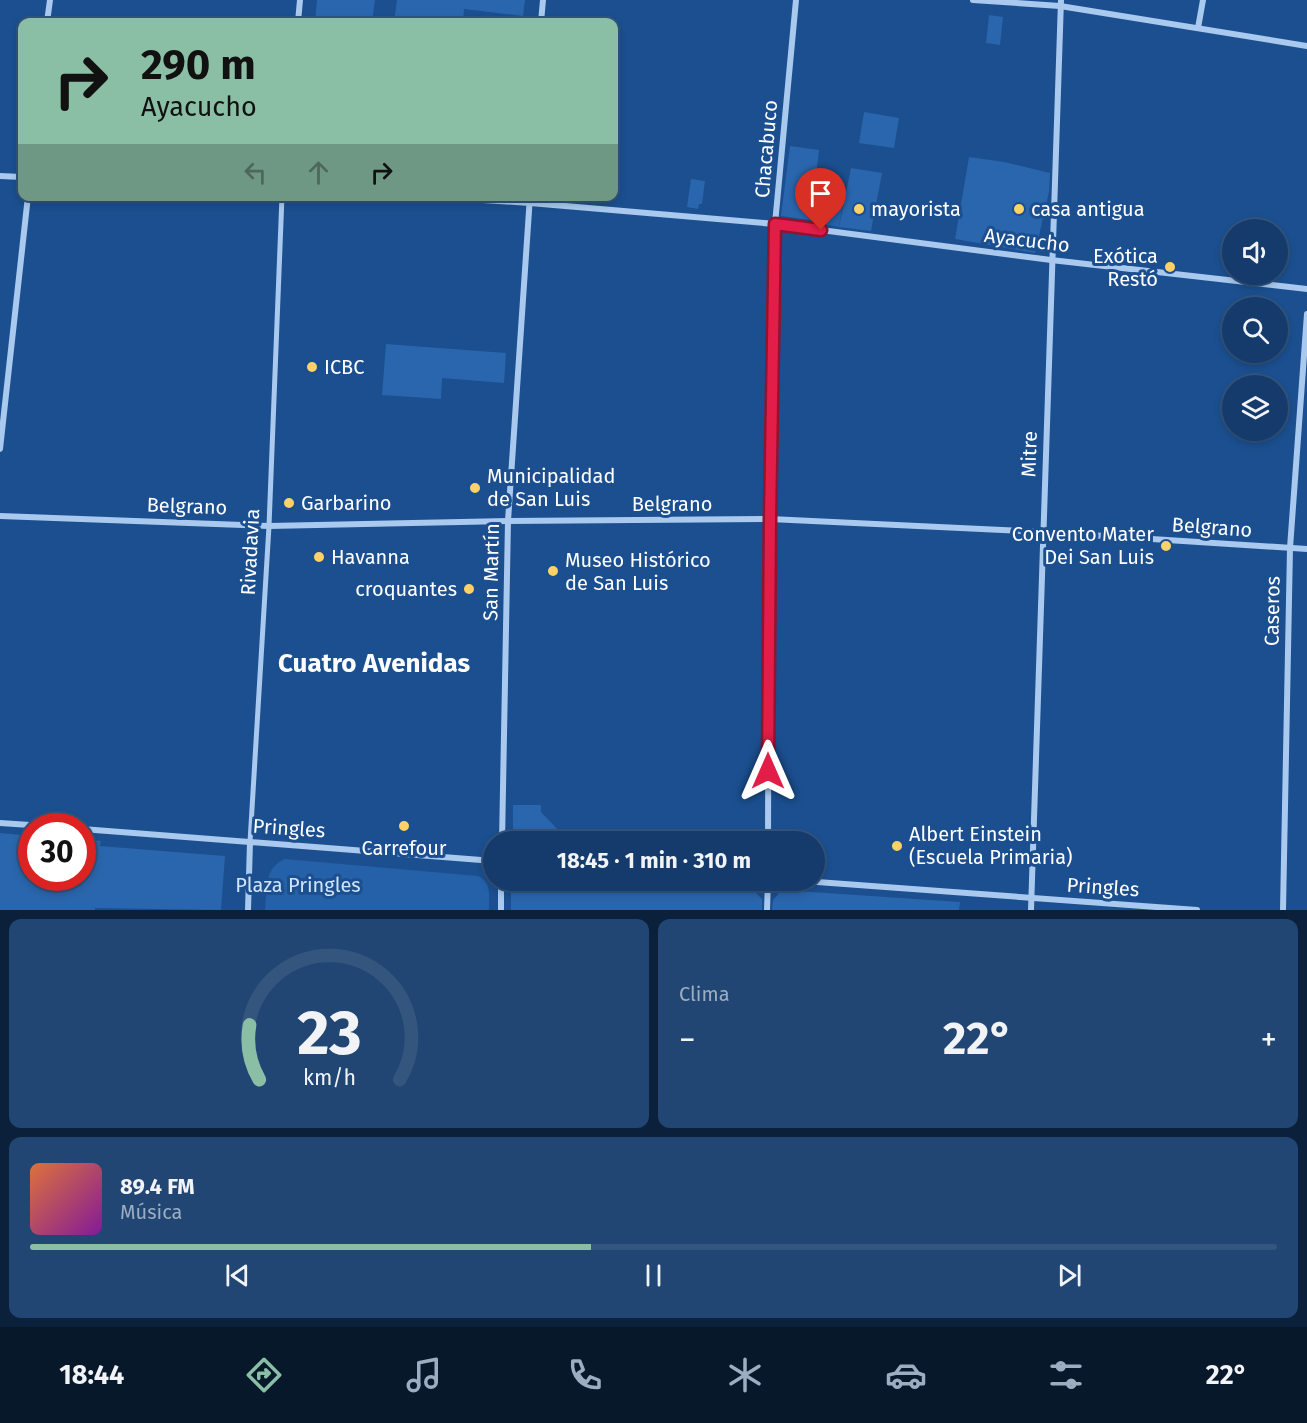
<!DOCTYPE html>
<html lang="es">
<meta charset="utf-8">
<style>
:root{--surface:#143b6b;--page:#214673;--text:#f1f3f6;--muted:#9dadc1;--line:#33557e;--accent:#8abfa5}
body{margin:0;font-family:"Fira Sans",sans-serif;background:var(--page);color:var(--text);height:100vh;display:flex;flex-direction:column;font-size:22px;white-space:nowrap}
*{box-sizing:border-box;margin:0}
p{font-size:20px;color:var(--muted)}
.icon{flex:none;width:33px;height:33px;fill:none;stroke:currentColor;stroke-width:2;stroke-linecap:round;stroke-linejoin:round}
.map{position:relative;height:910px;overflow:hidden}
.sheet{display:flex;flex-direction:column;gap:9px;padding:9px;background:#0b203b;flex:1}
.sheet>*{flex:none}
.guide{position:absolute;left:18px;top:18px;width:600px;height:183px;border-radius:12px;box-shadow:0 3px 9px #0003,0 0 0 2px var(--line);background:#8abfa5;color:#111;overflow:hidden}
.controls{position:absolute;left:1222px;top:219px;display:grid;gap:12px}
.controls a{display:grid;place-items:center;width:66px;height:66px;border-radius:50%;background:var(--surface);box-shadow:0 3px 9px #0003,0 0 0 2px var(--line);font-size:30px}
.speed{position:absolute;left:18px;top:813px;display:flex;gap:12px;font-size:30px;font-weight:700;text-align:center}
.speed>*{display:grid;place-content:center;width:78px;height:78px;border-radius:50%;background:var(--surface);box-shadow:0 3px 9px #0003,0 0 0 2px var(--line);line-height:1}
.speed .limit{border:9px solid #d22;background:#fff;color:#111}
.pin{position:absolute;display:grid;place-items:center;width:51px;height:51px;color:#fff;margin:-62px -26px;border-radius:50% 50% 50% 0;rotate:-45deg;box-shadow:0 0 6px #0007}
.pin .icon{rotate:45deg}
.me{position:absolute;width:66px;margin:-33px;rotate:0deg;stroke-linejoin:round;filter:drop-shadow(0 0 4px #0008)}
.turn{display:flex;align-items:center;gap:21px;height:126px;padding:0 24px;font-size:27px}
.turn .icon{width:78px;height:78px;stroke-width:2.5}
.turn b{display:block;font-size:42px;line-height:51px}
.lanes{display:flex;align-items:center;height:57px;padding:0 24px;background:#0003;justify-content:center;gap:30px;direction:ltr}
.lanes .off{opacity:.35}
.big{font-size:45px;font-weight:700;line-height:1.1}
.sheet .card{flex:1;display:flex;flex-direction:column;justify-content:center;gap:9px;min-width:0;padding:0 21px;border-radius:12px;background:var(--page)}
.sheet .dial{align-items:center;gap:0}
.dial svg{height:156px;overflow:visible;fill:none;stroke:var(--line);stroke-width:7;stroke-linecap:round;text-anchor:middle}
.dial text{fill:var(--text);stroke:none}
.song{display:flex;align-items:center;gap:18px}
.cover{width:72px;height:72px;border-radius:9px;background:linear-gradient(135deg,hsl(20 70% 55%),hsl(290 70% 35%))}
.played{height:6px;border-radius:3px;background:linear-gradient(90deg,var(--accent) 45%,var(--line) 45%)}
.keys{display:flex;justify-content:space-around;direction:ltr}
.heat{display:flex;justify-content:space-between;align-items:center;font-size:33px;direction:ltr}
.sheet .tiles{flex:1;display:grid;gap:9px;grid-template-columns:1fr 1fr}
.card:last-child{grid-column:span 2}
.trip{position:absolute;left:483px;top:831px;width:342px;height:60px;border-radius:30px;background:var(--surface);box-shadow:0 3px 9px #0003,0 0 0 2px var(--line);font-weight:700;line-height:60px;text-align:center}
.dock{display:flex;height:96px;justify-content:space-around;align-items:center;background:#08182b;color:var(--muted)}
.dock .icon{width:42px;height:42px}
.dock .on{color:var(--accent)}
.dock b{font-size:27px;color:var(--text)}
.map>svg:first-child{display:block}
.green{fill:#2461a8}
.building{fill:#2a66ad}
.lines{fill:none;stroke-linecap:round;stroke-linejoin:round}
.pedestrian{stroke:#a9c9ee;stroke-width:5}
.minor{stroke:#a9c9ee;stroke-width:6}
.route-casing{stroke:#92132f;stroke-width:15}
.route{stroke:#e11d48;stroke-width:10}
.poi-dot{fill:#ffd166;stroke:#1b4f8f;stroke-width:2}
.labels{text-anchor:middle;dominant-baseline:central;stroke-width:6;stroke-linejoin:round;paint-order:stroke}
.street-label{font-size:20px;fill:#fff;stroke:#1b4f8f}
.poi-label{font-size:20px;fill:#fff;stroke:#1b4f8f;text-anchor:start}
.park-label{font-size:20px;fill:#cfe3fa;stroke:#1b4f8f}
.district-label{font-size:26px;font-weight:bold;fill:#fff;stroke:#1b4f8f}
</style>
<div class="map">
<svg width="1307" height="910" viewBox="0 0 1307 910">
<rect width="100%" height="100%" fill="#1b4f8f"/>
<g class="green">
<path d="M813,205L842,208L839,227L812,222Z"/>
<path d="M285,859L478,876C492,882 489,897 489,910H265C267,890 264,867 285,859Z"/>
</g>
<g class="building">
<path d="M317,0H375L372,22H315Z"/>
<path d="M397,0H525L523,16L464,9L463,22H394Z"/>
<path d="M989,15L1003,17L1000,45L986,43Z"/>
<path d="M864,112L899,118L894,148L859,143Z"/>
<path d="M790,146L819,150L811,220L781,216Z"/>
<path d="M969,157L1004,162L1050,173L1049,192L1035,253L955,239Z"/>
<path d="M851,168L882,173L871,231L839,227Z"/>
<path d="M691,179L705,181L702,204H699L698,209L687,207Z"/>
<path d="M386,344L506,353L504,383L442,378L441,399L382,395Z"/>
<path d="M513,805H541V812L559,831L565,832L564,842H513Z"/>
<path d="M0,833L32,836V878H82V839L101,841L100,846L225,856L221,910L95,908V910H0Z"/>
<path d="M511,880H636L750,887L762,899V910H511Z"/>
<path d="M782,890L960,902L959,910H772L773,900Z"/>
</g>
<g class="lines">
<path class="pedestrian" d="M250,842L269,526L282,196"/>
<g class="minor">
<path d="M973,0L1060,6L1307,46"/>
<path d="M47,22L50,0"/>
<path d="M298,22L300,0"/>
<path d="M541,22L543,0"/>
<path d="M1198,28L1203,0"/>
<path d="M0,176L22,177"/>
<path d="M420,196L530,203L775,224L1051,260L1307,289"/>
<path d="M0,449L28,196"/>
<path d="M0,516L269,526L508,521L770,519L1043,532L1307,549"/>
<path d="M0,823L45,826"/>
<path d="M82,829L494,861"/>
<path d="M502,842L508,521L530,196"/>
<path d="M768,842L769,537L775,224L796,0"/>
<path d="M790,880L1197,910"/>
<path d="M248,910L250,842"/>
<path d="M501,910V880"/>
<path d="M767,910L768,880"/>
<path d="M1031,910L1061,0"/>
<path d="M1283,910L1290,548L1307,314"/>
</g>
</g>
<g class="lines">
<defs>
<path id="route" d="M768,771L770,519L775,224L821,230"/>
</defs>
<use href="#route" class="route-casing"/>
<use href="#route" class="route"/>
</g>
<g class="poi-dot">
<circle cx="859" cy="209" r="6"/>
<circle cx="1019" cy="209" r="6"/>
<circle cx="1170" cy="267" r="6"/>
<circle cx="312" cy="367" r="6"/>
<circle cx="475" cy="488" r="6"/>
<circle cx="289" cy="503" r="6"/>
<circle cx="1166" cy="546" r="6"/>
<circle cx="319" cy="557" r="6"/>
<circle cx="553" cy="571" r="6"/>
<circle cx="469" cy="589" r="6"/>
<circle cx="404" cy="826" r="6"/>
<circle cx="897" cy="846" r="6"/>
</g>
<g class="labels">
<g class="street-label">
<text transform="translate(766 149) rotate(-85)">Chacabuco</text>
<text transform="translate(1027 240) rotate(7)">Ayacucho</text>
<text transform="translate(1029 454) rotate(-88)">Mitre</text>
<text x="672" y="504">Belgrano</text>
<text transform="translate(187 506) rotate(2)">Belgrano</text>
<text transform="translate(1212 527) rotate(4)">Belgrano</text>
<text transform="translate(250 552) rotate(-87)">Rivadavia</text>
<text transform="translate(491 572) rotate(-89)">San Martín</text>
<text transform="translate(1272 611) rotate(-89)">Caseros</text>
<text transform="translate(289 828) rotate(4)">Pringles</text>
<text transform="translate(1103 887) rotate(4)">Pringles</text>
</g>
<g class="poi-label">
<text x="871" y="209">mayorista</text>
<text x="1031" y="209">casa antigua</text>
<text x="1158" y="256" text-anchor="end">Exótica<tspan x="1158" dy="23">Restó</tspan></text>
<text x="324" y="367">ICBC</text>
<text x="487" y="476">Municipalidad<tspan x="487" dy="23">de San Luis</tspan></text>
<text x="301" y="503">Garbarino</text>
<text x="1154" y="534" text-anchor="end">Convento Mater<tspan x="1154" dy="23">Dei San Luis</tspan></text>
<text x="331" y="557">Havanna</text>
<text x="565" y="560">Museo Histórico<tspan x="565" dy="23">de San Luis</tspan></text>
<text x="457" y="589" text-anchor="end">croquantes</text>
<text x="909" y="834">Albert Einstein<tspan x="909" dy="23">(Escuela Primaria)</tspan></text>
<text x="404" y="848" text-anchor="middle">Carrefour</text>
</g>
<g class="park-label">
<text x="298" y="885">Plaza Pringles</text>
</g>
<g class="district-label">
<text x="374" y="663">Cuatro Avenidas</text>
</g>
</g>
</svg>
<div class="controls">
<a><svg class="icon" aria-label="sound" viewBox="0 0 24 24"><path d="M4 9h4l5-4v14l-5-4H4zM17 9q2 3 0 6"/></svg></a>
<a><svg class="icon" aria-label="search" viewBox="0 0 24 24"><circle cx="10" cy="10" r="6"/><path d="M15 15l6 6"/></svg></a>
<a><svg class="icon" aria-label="layers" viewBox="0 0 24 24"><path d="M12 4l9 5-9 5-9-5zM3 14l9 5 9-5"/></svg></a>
</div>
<div class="speed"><div class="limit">30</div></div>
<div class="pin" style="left:821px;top:230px;background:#d93025"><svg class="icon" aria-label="arrive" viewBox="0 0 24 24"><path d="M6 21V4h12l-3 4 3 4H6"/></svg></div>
<svg class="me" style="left:768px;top:771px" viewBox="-20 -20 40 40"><path d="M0-17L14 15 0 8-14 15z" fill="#e11d48" stroke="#fff" stroke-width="4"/></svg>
<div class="trip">18:45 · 1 min · 310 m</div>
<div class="guide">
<div class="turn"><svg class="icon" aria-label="right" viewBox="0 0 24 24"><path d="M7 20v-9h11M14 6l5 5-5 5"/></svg><div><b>290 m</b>Ayacucho</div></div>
<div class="lanes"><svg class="icon off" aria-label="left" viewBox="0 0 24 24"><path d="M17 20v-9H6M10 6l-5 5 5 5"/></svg><svg class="icon off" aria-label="ahead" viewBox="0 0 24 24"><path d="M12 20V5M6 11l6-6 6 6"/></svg><svg class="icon" aria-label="right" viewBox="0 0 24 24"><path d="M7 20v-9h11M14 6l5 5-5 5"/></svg></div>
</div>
</div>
<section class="sheet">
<div class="tiles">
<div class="card dial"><svg viewBox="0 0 100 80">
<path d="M14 69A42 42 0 1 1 86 69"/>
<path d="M14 69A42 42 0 0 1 9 41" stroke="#8abfa5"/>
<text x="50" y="56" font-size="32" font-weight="700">23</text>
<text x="50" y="72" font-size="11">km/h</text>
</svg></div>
<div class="card"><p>Clima</p>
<div class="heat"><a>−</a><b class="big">22°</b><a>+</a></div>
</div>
<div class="card">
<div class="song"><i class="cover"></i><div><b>89.4 FM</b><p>Música</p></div></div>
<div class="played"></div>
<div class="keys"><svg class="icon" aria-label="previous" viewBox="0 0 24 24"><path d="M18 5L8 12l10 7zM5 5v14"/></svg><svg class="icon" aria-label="pause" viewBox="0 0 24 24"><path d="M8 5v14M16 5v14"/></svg><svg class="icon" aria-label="next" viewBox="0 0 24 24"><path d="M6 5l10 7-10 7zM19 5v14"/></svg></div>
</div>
</div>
</section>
<nav class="dock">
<b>18:44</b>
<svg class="icon on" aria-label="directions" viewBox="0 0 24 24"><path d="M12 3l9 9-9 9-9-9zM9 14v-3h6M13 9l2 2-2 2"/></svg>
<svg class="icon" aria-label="music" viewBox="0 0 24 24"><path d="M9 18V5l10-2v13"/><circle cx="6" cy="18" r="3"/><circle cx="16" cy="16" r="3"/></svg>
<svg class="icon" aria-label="phone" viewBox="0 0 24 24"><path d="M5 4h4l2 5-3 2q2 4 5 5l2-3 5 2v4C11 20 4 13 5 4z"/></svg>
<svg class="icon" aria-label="climate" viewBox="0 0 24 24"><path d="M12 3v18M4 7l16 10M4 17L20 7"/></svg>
<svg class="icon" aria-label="car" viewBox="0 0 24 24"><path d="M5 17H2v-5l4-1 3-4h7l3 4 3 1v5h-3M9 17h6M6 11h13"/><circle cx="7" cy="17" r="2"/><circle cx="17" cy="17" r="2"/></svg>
<svg class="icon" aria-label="filters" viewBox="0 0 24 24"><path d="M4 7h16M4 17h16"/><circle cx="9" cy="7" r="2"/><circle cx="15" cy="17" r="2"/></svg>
<b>22°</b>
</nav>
